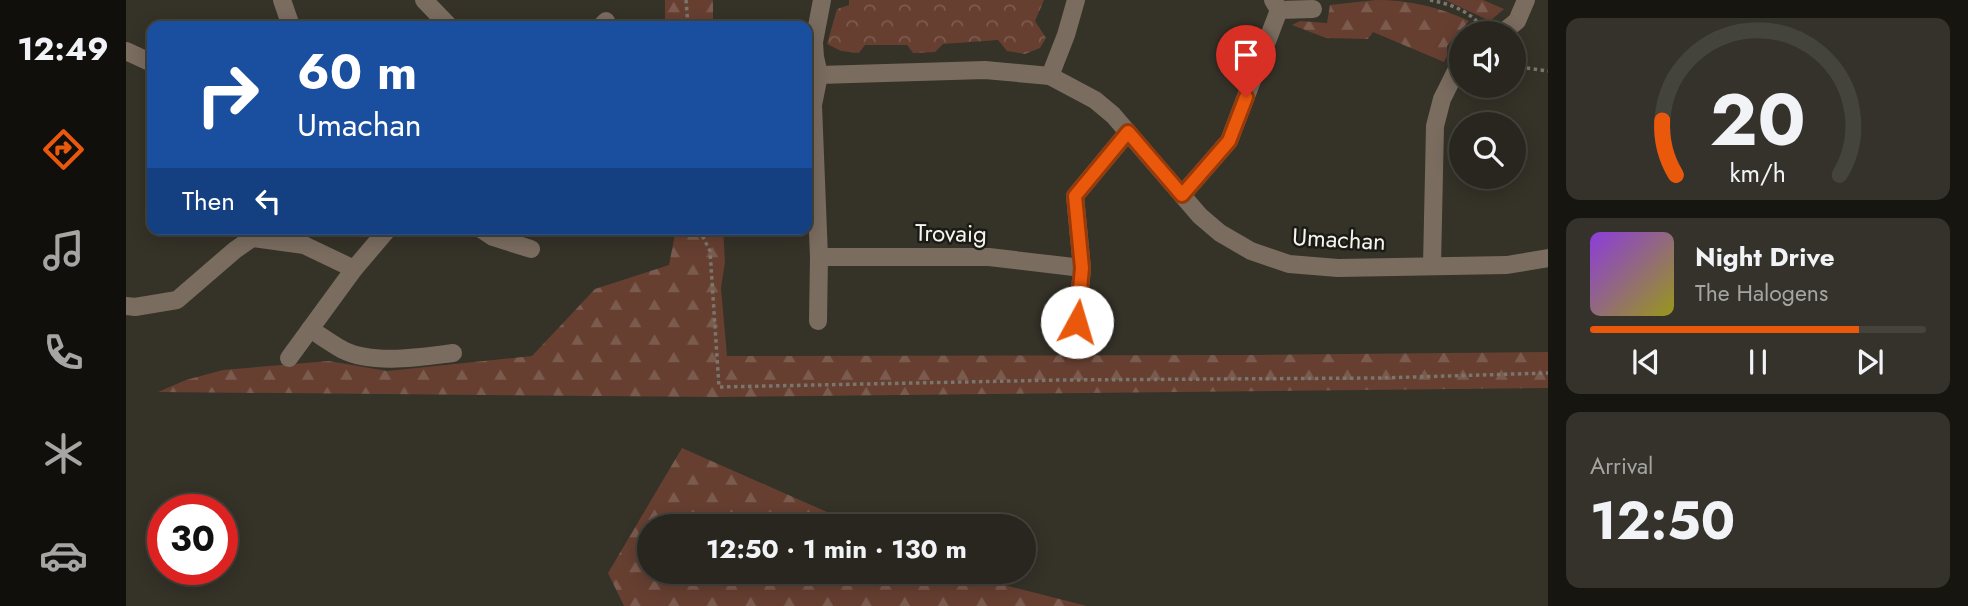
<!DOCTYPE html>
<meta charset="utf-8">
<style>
:root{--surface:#28261e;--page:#34322b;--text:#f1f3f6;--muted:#a5a5a4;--line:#44433c;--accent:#ea580c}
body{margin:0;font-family:Jost,sans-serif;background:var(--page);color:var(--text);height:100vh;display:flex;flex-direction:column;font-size:26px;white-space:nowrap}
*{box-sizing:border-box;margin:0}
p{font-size:23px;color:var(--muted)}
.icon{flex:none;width:38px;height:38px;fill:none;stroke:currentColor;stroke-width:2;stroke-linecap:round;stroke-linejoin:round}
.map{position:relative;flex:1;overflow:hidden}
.panel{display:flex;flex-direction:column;gap:18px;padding:18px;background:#161510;width:420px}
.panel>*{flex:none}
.banner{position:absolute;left:21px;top:21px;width:665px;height:214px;border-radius:14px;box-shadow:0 4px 18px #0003,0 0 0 2px var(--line);background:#1a4fa0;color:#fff;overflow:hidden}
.controls{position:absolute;left:1323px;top:21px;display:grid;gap:14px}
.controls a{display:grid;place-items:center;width:77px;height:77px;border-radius:50%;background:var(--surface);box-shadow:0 4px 18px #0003,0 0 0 2px var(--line);font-size:35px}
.speed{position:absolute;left:21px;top:494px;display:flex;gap:14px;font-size:35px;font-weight:700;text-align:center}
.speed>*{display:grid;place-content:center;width:91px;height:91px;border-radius:50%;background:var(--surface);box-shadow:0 4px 18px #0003,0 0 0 2px var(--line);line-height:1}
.speed .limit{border:10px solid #d22;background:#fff;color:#111}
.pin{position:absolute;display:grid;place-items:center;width:60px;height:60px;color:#fff;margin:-72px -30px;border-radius:50% 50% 50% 0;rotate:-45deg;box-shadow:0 0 7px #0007}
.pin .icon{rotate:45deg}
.me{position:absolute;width:77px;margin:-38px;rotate:6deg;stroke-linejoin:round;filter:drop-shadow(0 0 5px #0008)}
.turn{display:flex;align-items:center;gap:24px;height:147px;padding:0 35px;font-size:32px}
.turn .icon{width:91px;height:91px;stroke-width:2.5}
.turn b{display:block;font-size:49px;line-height:60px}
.then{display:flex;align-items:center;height:66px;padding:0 35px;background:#0003;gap:14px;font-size:26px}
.big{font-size:52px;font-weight:700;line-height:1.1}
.panel .card{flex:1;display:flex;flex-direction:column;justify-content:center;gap:10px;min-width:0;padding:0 24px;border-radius:14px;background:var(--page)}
.panel .dial{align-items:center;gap:0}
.dial svg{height:182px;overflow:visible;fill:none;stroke:var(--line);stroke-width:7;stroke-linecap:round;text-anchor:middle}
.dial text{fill:var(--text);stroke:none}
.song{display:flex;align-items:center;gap:21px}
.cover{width:84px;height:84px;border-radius:10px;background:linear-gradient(135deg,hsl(270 70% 55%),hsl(60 70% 35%))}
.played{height:7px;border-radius:4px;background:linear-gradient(90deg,var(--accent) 80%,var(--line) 80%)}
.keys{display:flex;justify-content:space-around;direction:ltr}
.trip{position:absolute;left:511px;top:514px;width:399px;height:70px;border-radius:35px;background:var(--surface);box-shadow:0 4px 18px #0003,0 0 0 2px var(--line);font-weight:700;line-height:70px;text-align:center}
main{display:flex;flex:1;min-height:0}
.menu{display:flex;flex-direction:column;width:126px;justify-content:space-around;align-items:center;background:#100f0c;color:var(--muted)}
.menu .icon{width:49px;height:49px}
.menu .active{color:var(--accent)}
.menu b{font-size:32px;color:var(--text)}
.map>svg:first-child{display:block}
.forest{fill:url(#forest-firs)}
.park{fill:url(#park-crowns)}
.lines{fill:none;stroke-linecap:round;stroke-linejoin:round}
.path{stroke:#78766d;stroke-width:3.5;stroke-dasharray:3.5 3.5;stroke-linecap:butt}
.minor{stroke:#7a6c5f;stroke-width:18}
.route-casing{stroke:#983908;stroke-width:18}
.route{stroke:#ea580c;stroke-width:12}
.labels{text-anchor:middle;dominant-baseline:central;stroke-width:5;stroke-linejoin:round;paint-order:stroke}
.street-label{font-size:24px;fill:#f6f4ee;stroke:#1b1a15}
</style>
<main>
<nav class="menu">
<b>12:49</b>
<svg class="icon active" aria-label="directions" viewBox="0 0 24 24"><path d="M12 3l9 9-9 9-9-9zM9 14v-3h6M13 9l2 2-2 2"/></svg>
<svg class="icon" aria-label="music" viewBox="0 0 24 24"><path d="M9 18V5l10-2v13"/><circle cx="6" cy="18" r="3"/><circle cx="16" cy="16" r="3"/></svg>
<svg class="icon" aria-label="phone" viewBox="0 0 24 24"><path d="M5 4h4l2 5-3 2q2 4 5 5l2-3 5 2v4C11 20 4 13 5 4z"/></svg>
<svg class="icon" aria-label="climate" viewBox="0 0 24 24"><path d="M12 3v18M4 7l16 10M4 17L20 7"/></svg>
<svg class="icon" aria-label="car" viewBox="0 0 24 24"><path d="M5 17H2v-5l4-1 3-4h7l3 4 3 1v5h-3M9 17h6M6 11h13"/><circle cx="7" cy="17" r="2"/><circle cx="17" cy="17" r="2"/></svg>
</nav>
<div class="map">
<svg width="1422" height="606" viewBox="0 0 1422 606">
<defs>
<pattern id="forest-firs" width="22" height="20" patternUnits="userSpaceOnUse" patternTransform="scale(1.75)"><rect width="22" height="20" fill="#663f31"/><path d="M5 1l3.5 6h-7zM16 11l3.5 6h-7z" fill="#7c5b4f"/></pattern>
<pattern id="park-crowns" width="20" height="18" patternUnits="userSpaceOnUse" patternTransform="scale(1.75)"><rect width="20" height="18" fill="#663f31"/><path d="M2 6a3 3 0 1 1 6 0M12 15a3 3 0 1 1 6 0" fill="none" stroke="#7c5b4f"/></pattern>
</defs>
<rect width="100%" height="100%" fill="#353228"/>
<g class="forest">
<rect x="539" y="0" width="48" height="26"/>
<path d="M1250,0C1284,0 1313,7 1343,21L1321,46V56L1318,62L1247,32L1242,39L1200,38L1166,25L1174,21L1201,23L1204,5Z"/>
<path d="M1319,0H1357L1378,9L1364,21Z"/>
<path d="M550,229H597L599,262L595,288L601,356L1127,355L1422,352V388L592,397L32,392L60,380L97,370L203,361L261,371L406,356L469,289L543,265Z"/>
<path d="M556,448L735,527H523V572H839L851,578L961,606H498L482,573Z"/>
</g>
<path class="park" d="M723,0H918L909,21L920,38L914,48L899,54L881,51L872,40L817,44L809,52L787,53L781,45H739L733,53L715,51L701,44L711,9L723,5Z"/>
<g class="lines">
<g class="path">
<path d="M560,0L562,26"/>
<path d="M1304,0C1324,4 1345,11 1357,29"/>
<path d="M1388,63L1394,67L1422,71"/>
<path d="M576,229L577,237L584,251L593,387L936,380L1254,378L1422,373"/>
</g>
<g class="minor">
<path d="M156,0L165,26"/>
<path d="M298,0L323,26"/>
<path d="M1147,0L1153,10L1187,9"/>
<path d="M475,26L480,21"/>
<path d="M1376,33L1391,21L1400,0"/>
<path d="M0,51L26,63"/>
<path d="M693,75L859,70L924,76L969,100L987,115L1074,216L1094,233L1125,251L1163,264L1212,268L1381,265L1422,258"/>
<path d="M924,76L940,35L950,0"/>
<path d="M1056,195L1103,141L1153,10"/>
<path d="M355,229L367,237L405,249"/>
<path d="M693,257H863L956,268"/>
<path d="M1306,266L1309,126L1316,99L1329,73L1335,68"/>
<path d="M0,306L9,307L51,300L109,250L126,238L178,245L228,269L262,229"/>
<path d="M692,321L693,257L687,105L693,75L689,57L688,42L696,0"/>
<path d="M951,322L956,268L949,196L1002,132"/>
<path d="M184,329C195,336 206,344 217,350C247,365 295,357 327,353"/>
<path d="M163,358L228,269"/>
</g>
</g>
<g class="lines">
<defs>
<path id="route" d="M951,322L956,268L949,196L1002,132L1056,195L1103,141L1120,97"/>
</defs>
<use href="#route" class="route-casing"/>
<use href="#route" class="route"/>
</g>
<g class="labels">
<g class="street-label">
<text transform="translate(825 233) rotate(1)">Trovaig</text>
<text transform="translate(1213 239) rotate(3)">Umachan</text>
</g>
</g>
</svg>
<div class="controls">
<a><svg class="icon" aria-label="sound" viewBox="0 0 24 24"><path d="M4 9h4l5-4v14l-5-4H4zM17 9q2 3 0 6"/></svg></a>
<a><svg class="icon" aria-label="search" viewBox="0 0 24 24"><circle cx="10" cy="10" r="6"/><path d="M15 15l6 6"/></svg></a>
</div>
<div class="speed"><div class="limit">30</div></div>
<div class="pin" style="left:1120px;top:97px;background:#d93025"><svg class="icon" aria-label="arrive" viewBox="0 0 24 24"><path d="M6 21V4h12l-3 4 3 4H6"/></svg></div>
<svg class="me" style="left:951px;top:322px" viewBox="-20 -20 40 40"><circle r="19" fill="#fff"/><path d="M0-13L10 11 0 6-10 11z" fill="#ea580c"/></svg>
<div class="trip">12:50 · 1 min · 130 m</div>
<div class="banner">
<div class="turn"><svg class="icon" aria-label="right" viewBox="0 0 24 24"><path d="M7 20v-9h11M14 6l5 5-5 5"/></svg><div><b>60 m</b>Umachan</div></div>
<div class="then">Then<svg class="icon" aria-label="left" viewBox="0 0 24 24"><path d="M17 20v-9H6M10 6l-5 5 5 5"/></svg></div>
</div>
</div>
<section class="panel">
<div class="card dial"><svg viewBox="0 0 100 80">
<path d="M14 69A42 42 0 1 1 86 69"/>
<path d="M14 69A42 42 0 0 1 8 45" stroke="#ea580c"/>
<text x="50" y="56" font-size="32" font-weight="700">20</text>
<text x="50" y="72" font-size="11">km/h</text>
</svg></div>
<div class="card">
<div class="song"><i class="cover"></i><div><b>Night Drive</b><p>The Halogens</p></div></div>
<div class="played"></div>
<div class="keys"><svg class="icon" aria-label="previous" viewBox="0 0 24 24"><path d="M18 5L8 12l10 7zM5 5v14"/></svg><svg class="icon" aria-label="pause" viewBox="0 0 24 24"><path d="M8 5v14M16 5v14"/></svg><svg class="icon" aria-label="next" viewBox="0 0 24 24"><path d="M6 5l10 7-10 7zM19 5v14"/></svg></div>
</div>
<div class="card"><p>Arrival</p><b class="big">12:50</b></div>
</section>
</main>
